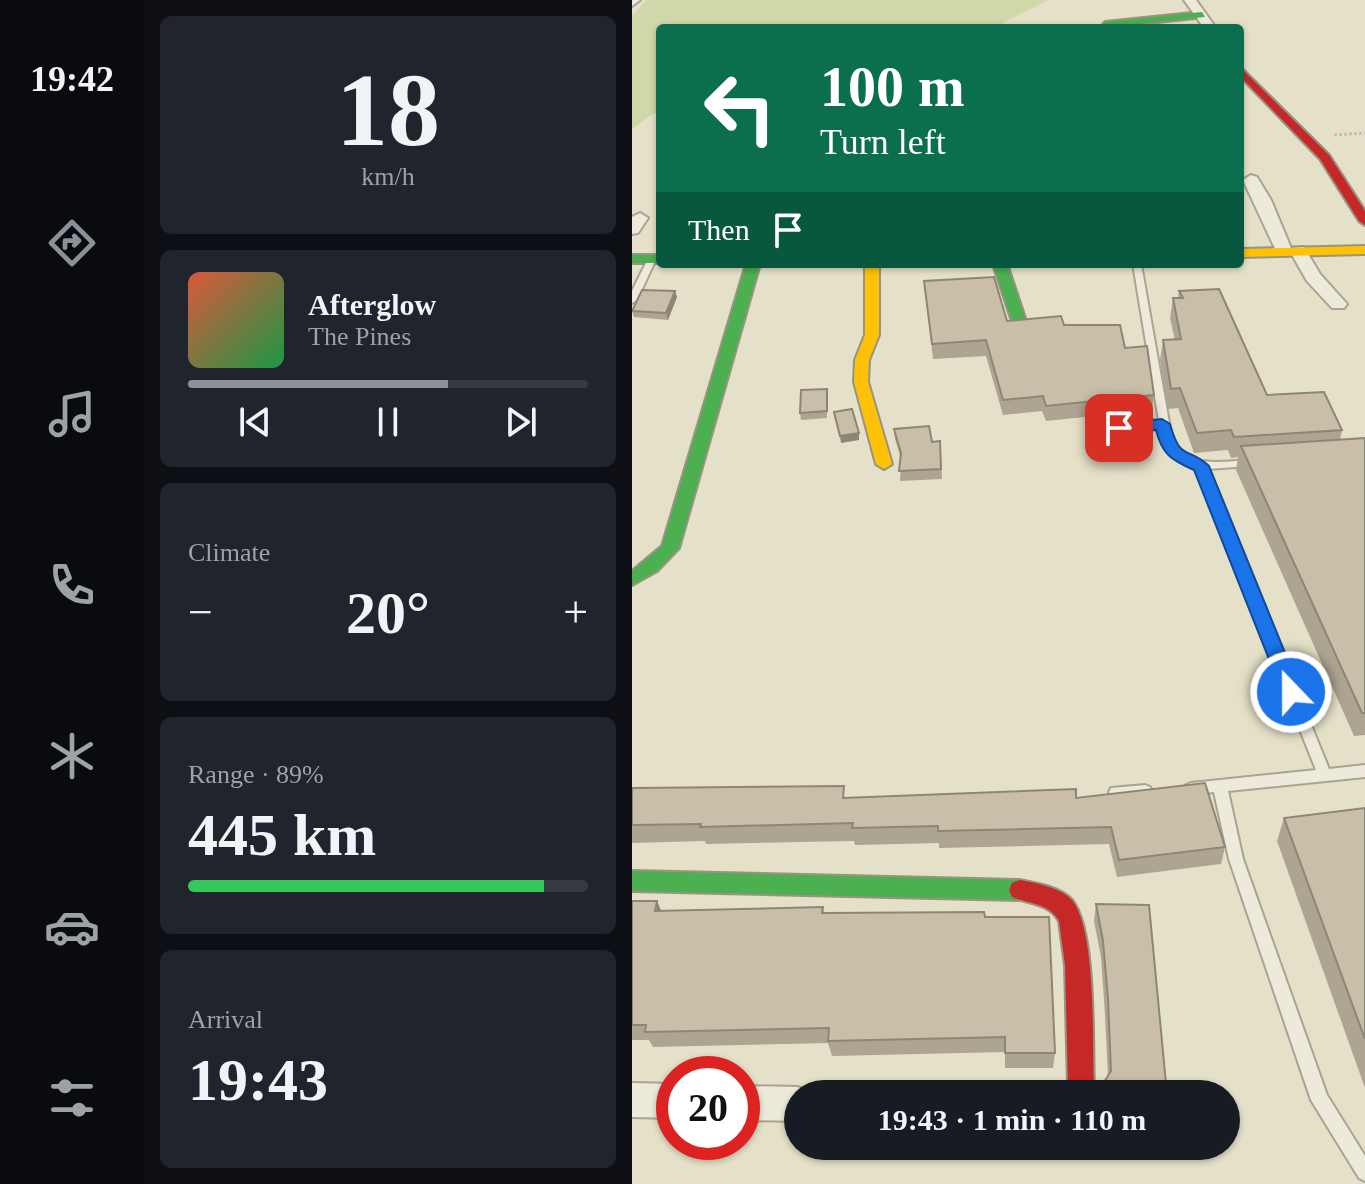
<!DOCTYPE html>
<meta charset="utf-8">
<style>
:root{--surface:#171b24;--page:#20242c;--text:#f1f3f6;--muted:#9ea1a6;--line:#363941;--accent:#8c9099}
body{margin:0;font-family:"Times New Roman",serif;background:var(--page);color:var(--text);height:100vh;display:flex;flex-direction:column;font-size:30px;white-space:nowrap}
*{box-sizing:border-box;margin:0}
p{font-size:26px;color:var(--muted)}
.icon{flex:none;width:44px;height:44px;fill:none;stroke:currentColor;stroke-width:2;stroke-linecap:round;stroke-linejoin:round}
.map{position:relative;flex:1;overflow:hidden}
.details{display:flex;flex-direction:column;gap:16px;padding:16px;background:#0d0f14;width:488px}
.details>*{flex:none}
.banner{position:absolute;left:24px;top:24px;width:588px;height:244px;border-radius:8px;box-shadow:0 2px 6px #0004;background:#0b6e4f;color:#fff;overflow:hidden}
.speed{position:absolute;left:24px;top:1056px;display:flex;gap:16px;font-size:40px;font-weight:700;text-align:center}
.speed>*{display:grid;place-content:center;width:104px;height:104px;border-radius:50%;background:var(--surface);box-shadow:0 2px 6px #0004;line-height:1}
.speed .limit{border:12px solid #d22;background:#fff;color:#111}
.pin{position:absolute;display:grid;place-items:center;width:68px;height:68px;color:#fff;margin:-34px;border-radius:16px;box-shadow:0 4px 12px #0006}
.me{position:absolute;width:88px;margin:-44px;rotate:338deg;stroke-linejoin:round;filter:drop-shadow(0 0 6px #0008)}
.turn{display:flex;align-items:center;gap:28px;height:168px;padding:0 32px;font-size:36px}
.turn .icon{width:104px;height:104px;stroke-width:2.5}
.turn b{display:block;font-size:56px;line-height:68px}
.then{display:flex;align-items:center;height:76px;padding:0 32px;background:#0003;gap:16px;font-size:30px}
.big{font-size:60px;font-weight:600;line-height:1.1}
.details .card{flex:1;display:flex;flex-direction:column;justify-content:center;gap:12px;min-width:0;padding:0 28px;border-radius:12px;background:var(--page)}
.details .dial{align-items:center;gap:0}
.dial b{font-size:104px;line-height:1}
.song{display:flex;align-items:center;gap:24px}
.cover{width:96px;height:96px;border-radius:12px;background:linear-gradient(135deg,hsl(10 70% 55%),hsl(140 70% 35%))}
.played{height:8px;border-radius:4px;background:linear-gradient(90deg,var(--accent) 65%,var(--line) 65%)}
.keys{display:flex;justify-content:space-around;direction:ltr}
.heat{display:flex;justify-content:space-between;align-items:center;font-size:44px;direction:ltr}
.charge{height:12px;border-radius:6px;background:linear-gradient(90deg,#34c759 89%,var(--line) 0)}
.trip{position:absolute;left:152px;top:1080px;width:456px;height:80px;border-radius:40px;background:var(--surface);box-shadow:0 2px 6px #0004;font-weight:600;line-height:80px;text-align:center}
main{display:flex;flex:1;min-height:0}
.dock{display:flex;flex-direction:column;width:144px;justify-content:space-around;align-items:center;background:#090b0e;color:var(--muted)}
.dock .icon{width:56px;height:56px}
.dock .active{color:var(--accent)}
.dock b{font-size:36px;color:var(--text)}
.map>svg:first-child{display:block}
.green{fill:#d0d8a9}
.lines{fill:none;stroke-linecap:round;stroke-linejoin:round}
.lane-casing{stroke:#a9a492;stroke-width:4}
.street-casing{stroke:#a9a492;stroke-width:4}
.fast-casing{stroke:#999482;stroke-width:4}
.slow-casing{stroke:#999482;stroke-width:4}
.jam-casing{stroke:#999482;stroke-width:4}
.path{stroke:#c4c1b2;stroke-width:3;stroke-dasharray:3 2;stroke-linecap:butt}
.lane{fill:#edeadb;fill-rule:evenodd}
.street{fill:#edeadb;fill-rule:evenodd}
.fast{fill:#4caf50;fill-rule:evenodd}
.slow{fill:#ffc107;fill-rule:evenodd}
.jam{fill:#c62828;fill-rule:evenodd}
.wall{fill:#ada491}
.shaded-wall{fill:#8d8676}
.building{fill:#c9bfa9;stroke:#8d8676;stroke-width:2}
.route{fill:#1a73e8;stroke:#114b97;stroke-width:2}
</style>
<main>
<nav class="dock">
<b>19:42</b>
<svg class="icon active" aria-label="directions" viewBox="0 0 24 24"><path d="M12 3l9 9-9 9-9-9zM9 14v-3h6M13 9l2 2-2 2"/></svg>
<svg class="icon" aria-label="music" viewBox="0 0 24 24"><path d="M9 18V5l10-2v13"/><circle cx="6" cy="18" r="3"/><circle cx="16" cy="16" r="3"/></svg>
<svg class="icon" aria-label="phone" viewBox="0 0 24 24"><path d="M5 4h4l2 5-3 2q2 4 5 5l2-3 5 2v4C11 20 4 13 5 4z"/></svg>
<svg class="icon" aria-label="climate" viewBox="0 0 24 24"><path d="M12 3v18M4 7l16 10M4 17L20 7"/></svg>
<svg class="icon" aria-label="car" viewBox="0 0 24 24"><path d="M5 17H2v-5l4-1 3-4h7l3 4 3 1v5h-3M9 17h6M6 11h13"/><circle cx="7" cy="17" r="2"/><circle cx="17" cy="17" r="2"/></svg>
<svg class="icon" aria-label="filters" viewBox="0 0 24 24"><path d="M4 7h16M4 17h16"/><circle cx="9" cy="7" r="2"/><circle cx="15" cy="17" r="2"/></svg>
</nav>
<section class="details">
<div class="card dial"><b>18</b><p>km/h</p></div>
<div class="card">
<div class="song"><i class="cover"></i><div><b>Afterglow</b><p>The Pines</p></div></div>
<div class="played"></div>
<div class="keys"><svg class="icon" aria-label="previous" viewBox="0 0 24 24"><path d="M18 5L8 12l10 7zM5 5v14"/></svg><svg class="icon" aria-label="pause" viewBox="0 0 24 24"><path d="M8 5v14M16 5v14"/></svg><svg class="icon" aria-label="next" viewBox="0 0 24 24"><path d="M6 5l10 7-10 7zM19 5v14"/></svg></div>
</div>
<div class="card"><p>Climate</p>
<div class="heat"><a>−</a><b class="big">20°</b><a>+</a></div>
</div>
<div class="card"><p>Range · 89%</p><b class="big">445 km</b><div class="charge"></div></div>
<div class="card"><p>Arrival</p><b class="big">19:43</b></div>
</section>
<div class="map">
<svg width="733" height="1184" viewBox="0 0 733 1184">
<rect width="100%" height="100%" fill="#e5e1c8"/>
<path class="green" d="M14,0H417L372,22L371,28H28V114H21L0,129V16Z"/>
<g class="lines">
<defs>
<g id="lane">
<path d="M20,256L24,259L5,300L0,303V291L16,259Z"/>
<path d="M501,264H509L541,445C559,464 580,463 604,461C613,460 617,459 623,463L618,466L575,469L697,769L733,765V777L596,791L611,859L695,1095L733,1156V1181L727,1178L679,1100L597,859L582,792L559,795L554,793L552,789L554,785L559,783L684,770L563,467C539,460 532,452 528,427L466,432L461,429L466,426L527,421Z"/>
<path d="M513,785L518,787L520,791L518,795C507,799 490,800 479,796L477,792L479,788Z"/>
</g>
<g id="street">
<path d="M0,0H8L0,6Z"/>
<path d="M552,0H564L584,28H572Z"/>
<path d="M619,175L625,177L639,200L659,248L672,247L688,274L715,304L712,308H700L675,281L659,253L646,255L611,180Z"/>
<path d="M8,213L16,218L6,233L0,234V217Z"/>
<path d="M0,1083L42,1084V1118L0,1117Z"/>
<path d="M110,1086L166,1087L179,1094H166V1121L110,1120Z"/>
</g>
<g id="fast">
<path d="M570,12L573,17L468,28L473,22Z"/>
<rect x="0" y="255" width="28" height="8"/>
<path d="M114,264H128L47,548L25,571L0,585V571L30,546Z"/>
<path d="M361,264H375L395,324L393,327L388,328L381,324Z"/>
<path d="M0,871L388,880L396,883L399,890L396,897L388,900L0,891Z"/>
</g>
<g id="slow">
<path d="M733,246V254L608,257V249Z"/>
<path d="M233,264H247V335L237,360L236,382L260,464L252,469L244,464L222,382L223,360L233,335Z"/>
</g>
<g id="jam">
<path d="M608,67L697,155L733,211V225L727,221L688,159L608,76Z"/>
<path d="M388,880C404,883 428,887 440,900C465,931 460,1044 462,1086L459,1094H433L436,1086L433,965L427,921C417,903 397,904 380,897L377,890L380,883Z"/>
</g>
</defs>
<use href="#lane" class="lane-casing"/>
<use href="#street" class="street-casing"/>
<use href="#fast" class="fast-casing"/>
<use href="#slow" class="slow-casing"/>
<use href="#jam" class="jam-casing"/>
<path class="path" d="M702,135L733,133"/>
<use href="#lane" class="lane"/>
<use href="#street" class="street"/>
<use href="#fast" class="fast"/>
<use href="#slow" class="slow"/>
<use href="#jam" class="jam"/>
</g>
<g class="wall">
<path d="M292,281L375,321L432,325L493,348L522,395L520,410L414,421L410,411L371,415L354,356L301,359Z"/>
<path d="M547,291L635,395L710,430L708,440L733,438V735L722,736L604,470L606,457L599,458L596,450L562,453L546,408L536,409L528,360L531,340H543L538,318L541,298H546Z"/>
<path d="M45,297L36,320L2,317L0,311Z"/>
<path d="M195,389V418L169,420L168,413Z"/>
<path d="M262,429L300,442L308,441L310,479L268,481L269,459L263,439Z"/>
<path d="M0,788L214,798H444L593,847L589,864L485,877L477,844L307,848V843L223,845L222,841L74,844L73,841L0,843Z"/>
<path d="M733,808V1088L645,841L652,818Z"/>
<path d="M0,901H25L29,911L191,907L192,913L353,917L423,1053L421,1068H373V1052L200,1056L196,1043L21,1047L17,1040H0Z"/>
<path d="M464,904L535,1094H470L472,1082L476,1076L473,1015L469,957L462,921Z"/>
</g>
<g class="shaded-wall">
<path d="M43,291L45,297L36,320L34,313Z"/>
<path d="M227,433V440L209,443L208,436Z"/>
<path d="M25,901L32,917L23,911Z"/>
</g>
<g class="building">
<path d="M362,277L375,321L429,316L432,325H488L493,348L515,346L522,395L414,406L411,396L371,400L354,340L300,344L292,281Z"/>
<path d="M587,289L635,395L692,392L710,430L602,437L599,430L565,433L548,388L539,389L531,340L549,339L541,298H551L547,291Z"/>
<path d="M10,290L43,291L34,313L0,311Z"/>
<path d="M195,389V411L168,413L169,390Z"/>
<path d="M220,409L227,433L208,436L202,412Z"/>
<path d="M297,426L300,442L308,441L309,469L267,471L269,453L262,429Z"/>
<path d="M733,438V713H730L609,446Z"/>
<path d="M573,783L593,847L487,860L479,827L306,831V826L220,828L221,823L68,827L69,824L0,825V788L212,786L211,798L444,789V798Z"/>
<path d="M733,808V1039L652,818Z"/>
<path d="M0,901H25L23,911L191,907L190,913L352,912L353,917H417L423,1053H373V1037L196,1041L197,1028L13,1032L14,1025H0Z"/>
<path d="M464,904L517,905L535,1094H472V1082L479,1071L476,999L471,941Z"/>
</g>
<path class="route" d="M530,419L538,424C549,463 555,445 577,466L669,692L666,697H652L650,692L562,470C539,460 530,454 524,430L487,432L480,428L487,423Z"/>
</svg>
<div class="speed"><div class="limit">20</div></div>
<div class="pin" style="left:487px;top:428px;background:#d93025"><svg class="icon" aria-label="arrive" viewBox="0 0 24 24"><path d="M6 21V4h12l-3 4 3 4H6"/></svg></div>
<svg class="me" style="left:659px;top:692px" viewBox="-20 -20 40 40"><circle r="17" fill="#1a73e8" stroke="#fff" stroke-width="3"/><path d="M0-11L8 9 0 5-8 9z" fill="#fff"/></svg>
<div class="trip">19:43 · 1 min · 110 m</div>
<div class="banner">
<div class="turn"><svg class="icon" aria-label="left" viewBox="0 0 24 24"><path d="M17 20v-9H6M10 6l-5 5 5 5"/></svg><div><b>100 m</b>Turn left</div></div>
<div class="then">Then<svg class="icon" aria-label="arrive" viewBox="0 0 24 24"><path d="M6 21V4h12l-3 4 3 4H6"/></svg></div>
</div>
</div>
</main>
